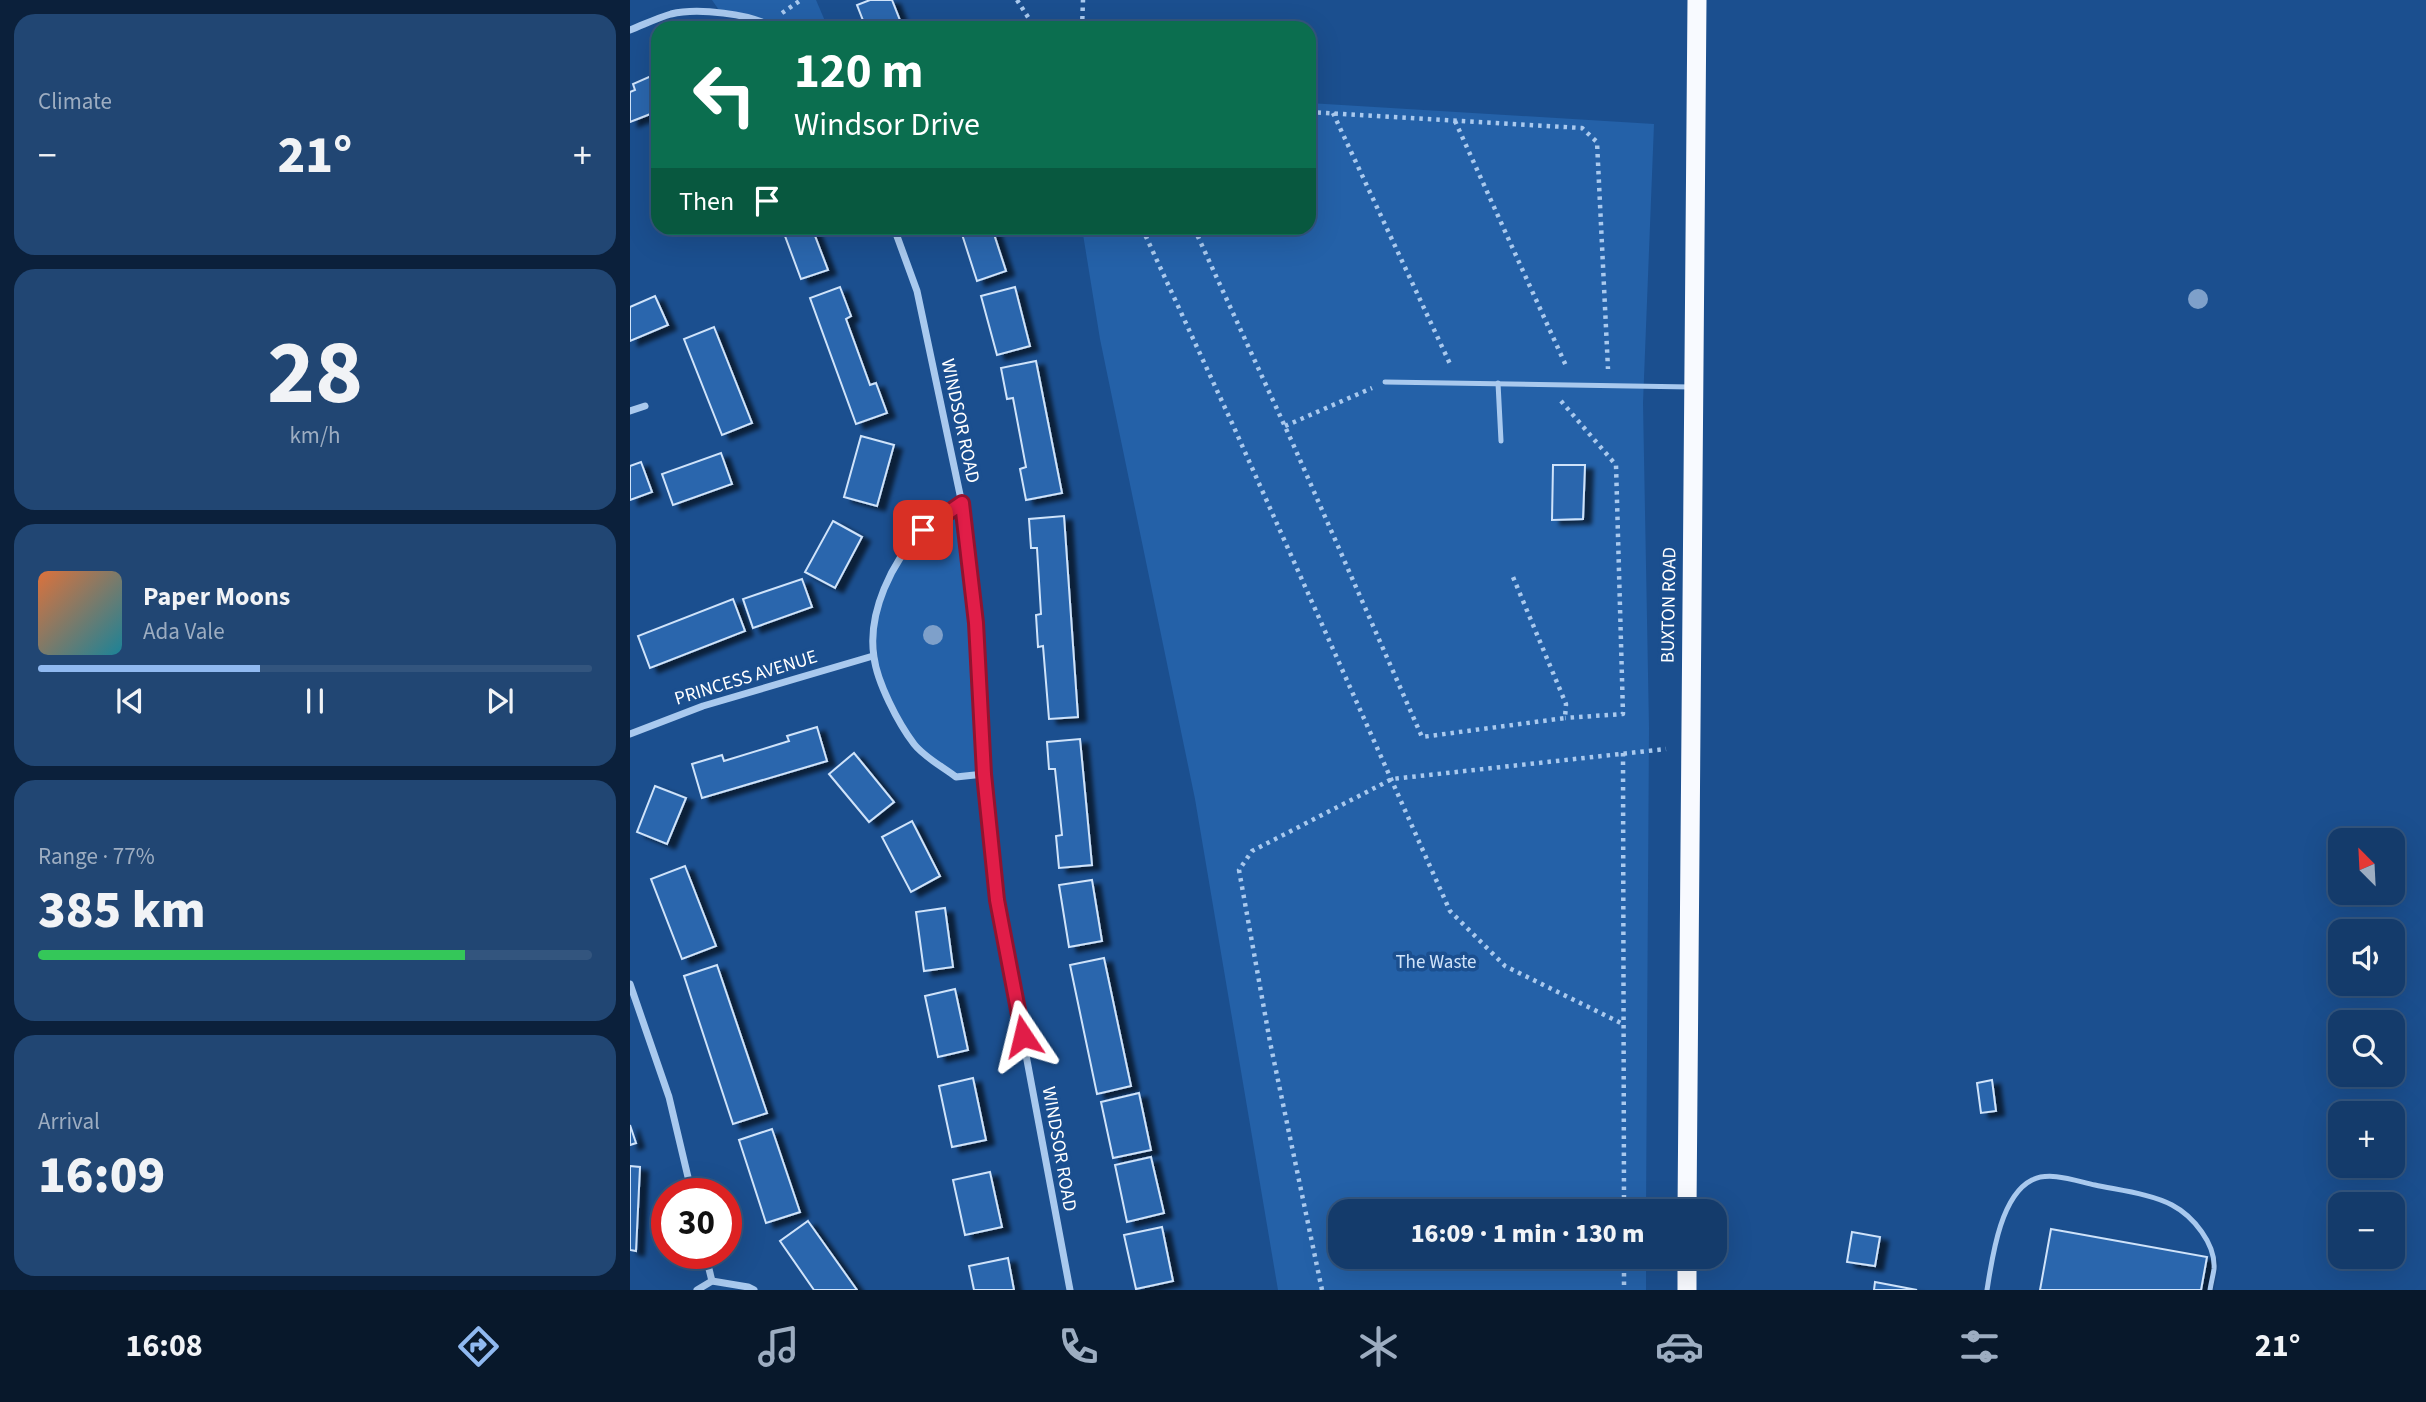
<!DOCTYPE html>
<meta charset="utf-8">
<style>
:root{--surface:#143b6b;--page:#214673;--text:#f1f3f6;--muted:#9dadc1;--line:#33557e;--accent:#90b9f0}
body{margin:0;font-family:"Source Sans 3",sans-serif;background:var(--page);color:var(--text);height:100vh;display:flex;flex-direction:column;font-size:26px;white-space:nowrap}
*{box-sizing:border-box;margin:0}
p{font-size:23px;color:var(--muted)}
.icon{flex:none;width:38px;height:38px;fill:none;stroke:currentColor;stroke-width:2;stroke-linecap:round;stroke-linejoin:round}
.map{position:relative;flex:1;overflow:hidden}
.panel{display:flex;flex-direction:column;gap:14px;padding:14px;background:#0b203b;width:630px}
.panel>*{flex:none}
.guide{position:absolute;left:21px;top:21px;width:665px;height:214px;border-radius:21px;box-shadow:0 7px 28px #0002,0 0 0 2px var(--line);background:#0b6e4f;color:#fff;overflow:hidden}
.needle{width:46px;rotate:336deg}
.controls{position:absolute;left:1698px;top:828px;display:grid;gap:14px}
.controls a{display:grid;place-items:center;width:77px;height:77px;border-radius:14px;background:var(--surface);box-shadow:0 7px 28px #0002,0 0 0 2px var(--line);font-size:35px}
.speed{position:absolute;left:21px;top:1178px;display:flex;gap:14px;font-size:35px;font-weight:700;text-align:center}
.speed>*{display:grid;place-content:center;width:91px;height:91px;border-radius:50%;background:var(--surface);box-shadow:0 7px 28px #0002,0 0 0 2px var(--line);line-height:1}
.speed .limit{border:10px solid #d22;background:#fff;color:#111}
.pin{position:absolute;display:grid;place-items:center;width:60px;height:60px;color:#fff;margin:-30px;border-radius:14px;box-shadow:0 4px 10px #0006}
.me{position:absolute;width:77px;margin:-38px;rotate:350deg;stroke-linejoin:round;filter:drop-shadow(0 0 5px #0008)}
.turn{display:flex;align-items:center;gap:24px;height:147px;padding:0 28px;font-size:32px}
.turn .icon{width:91px;height:91px;stroke-width:2.5}
.turn b{display:block;font-size:49px;line-height:60px}
.then{display:flex;align-items:center;height:66px;padding:0 28px;background:#0003;gap:14px;font-size:26px}
.big{font-size:52px;font-weight:800;line-height:1.1}
.panel .tile{flex:1;display:flex;flex-direction:column;justify-content:center;gap:10px;min-width:0;padding:0 24px;border-radius:21px;background:var(--page)}
.panel .dial{align-items:center;gap:0}
.dial b{font-size:91px;line-height:1}
.song{display:flex;align-items:center;gap:21px}
.cover{width:84px;height:84px;border-radius:10px;background:linear-gradient(135deg,hsl(20 70% 55%),hsl(190 70% 35%))}
.played{height:7px;border-radius:4px;background:linear-gradient(90deg,var(--accent) 40%,var(--line) 40%)}
.keys{display:flex;justify-content:space-around;direction:ltr}
.heat{display:flex;justify-content:space-between;align-items:center;font-size:38px;direction:ltr}
.charge{height:10px;border-radius:5px;background:linear-gradient(90deg,#34c759 77%,var(--line) 0)}
.trip{position:absolute;left:698px;top:1199px;width:399px;height:70px;border-radius:21px;background:var(--surface);box-shadow:0 7px 28px #0002,0 0 0 2px var(--line);font-weight:800;line-height:70px;text-align:center}
.dock{display:flex;height:112px;justify-content:space-around;align-items:center;background:#08182b;color:var(--muted)}
.dock .icon{width:49px;height:49px}
.dock .current{color:var(--accent)}
.dock b{font-size:32px;color:var(--text)}
main{display:flex;flex:1;min-height:0}
.map>svg:first-child{display:block}
.green{fill:#2461a8}
.building{fill:#2a66ad;stroke:#cfe3fa;stroke-width:2;filter:url(#shadow)}
.lines{fill:none;stroke-linecap:round;stroke-linejoin:round}
.path{stroke:#a9c9ee;stroke-width:4.5;stroke-dasharray:3.5 5;stroke-linecap:butt}
.service{stroke:#a9c9ee;stroke-width:5}
.minor{stroke:#a9c9ee;stroke-width:7}
.trunk{stroke:#f8faff;stroke-width:19}
.tree{fill:#7ea0ca}
.route-casing{stroke:#92132f;stroke-width:18}
.route{stroke:#e11d48;stroke-width:12}
.labels{text-anchor:middle;dominant-baseline:central;stroke-width:7;stroke-linejoin:round;paint-order:stroke}
.street-label{font-size:19px;fill:#fff;stroke:#1b4f8f}
.park-label{font-size:19px;fill:#cfe3fa;stroke:#1b4f8f}
</style>
<main>
<section class="panel">
<div class="tile"><p>Climate</p>
<div class="heat"><a>−</a><b class="big">21°</b><a>+</a></div>
</div>
<div class="tile dial"><b>28</b><p>km/h</p></div>
<div class="tile">
<div class="song"><i class="cover"></i><div><b>Paper Moons</b><p>Ada Vale</p></div></div>
<div class="played"></div>
<div class="keys"><svg class="icon" aria-label="previous" viewBox="0 0 24 24"><path d="M18 5L8 12l10 7zM5 5v14"/></svg><svg class="icon" aria-label="pause" viewBox="0 0 24 24"><path d="M8 5v14M16 5v14"/></svg><svg class="icon" aria-label="next" viewBox="0 0 24 24"><path d="M6 5l10 7-10 7zM19 5v14"/></svg></div>
</div>
<div class="tile"><p>Range · 77%</p><b class="big">385 km</b><div class="charge"></div></div>
<div class="tile"><p>Arrival</p><b class="big">16:09</b></div>
</section>
<div class="map">
<svg width="1796" height="1290" viewBox="0 0 1796 1290">
<defs>
<filter id="shadow"><feDropShadow dx="8" dy="4.5" stdDeviation="2" flood-color="#0009"/></filter>
</defs>
<rect width="100%" height="100%" fill="#1b4f8f"/>
<g class="green">
<path d="M82,0H186L198,28H143L91,13Z"/>
<path d="M679,103L1024,124L1013,403L1019,728L1016,1211H710V1256L1016,1257V1290H648L565,799L470,339L452,228H679Z"/>
<path d="M332,504L346,623L354,774L326,777L285,745L249,675L245,623L267,562L293,530Z"/>
</g>
<g class="building">
<path d="M240,0H262L273,28H236L227,5Z"/>
<path d="M28,73V111L0,122V92L5,90L3,84Z"/>
<path d="M152,228H182L198,270L171,279Z"/>
<path d="M330,228H362L376,271L347,281Z"/>
<path d="M210,287L221,316L216,319L240,385L246,383L257,413L226,424L180,298Z"/>
<path d="M385,287L400,346L367,355L351,296Z"/>
<path d="M25,296L38,325L0,341V307Z"/>
<path d="M84,327L122,423L92,435L54,339Z"/>
<path d="M406,361L432,493L396,500L390,469L396,467L383,398L377,399L371,368Z"/>
<path d="M231,436L264,445L247,506L214,497Z"/>
<path d="M91,453L102,484L43,505L32,474Z"/>
<path d="M11,462L22,492L0,500V466Z"/>
<path d="M923,465H955L953,519L922,520Z"/>
<path d="M434,516L448,717L419,719L413,646L408,647L406,615L411,614L407,548H401L399,519Z"/>
<path d="M203,521L232,537L205,588L175,572Z"/>
<path d="M172,579L182,607L123,628L113,599Z"/>
<path d="M103,599L115,631L20,668L8,636Z"/>
<path d="M187,727L197,761L72,798L62,764L92,755L94,761L159,741L157,736Z"/>
<path d="M450,739L462,865L429,868L426,836L432,835L425,769H419L417,742Z"/>
<path d="M224,753L264,802L239,822L199,774Z"/>
<path d="M25,786L56,798L37,844L7,832Z"/>
<path d="M282,821L310,876L281,892L252,837Z"/>
<path d="M55,866L86,946L52,959L21,879Z"/>
<path d="M462,880L472,941L439,947L429,885Z"/>
<path d="M315,908L323,967L294,971L286,912Z"/>
<path d="M474,958L501,1086L467,1094L440,965Z"/>
<path d="M87,965L137,1113L103,1124L54,976Z"/>
<path d="M325,989L338,1050L308,1057L295,996Z"/>
<path d="M343,1078L356,1140L322,1147L309,1086Z"/>
<path d="M1362,1080L1366,1111L1351,1113L1347,1083Z"/>
<path d="M509,1093L521,1150L483,1158L471,1102Z"/>
<path d="M0,1125L6,1143L0,1145Z"/>
<path d="M142,1129L170,1212L136,1223L109,1140Z"/>
<path d="M521,1157L534,1213L497,1222L485,1165Z"/>
<path d="M0,1166L10,1167L6,1251L0,1250Z"/>
<path d="M360,1172L372,1227L335,1235L323,1180Z"/>
<path d="M178,1221L227,1290H184L150,1241Z"/>
<path d="M532,1227L543,1281L506,1289L494,1235Z"/>
<path d="M1421,1229L1577,1257L1571,1290H1410Z"/>
<path d="M1222,1232L1250,1237L1245,1266L1217,1262Z"/>
<path d="M378,1258L384,1290H344L339,1266Z"/>
<path d="M1245,1282L1287,1290H1244Z"/>
</g>
<g class="lines">
<g class="path">
<path d="M387,0L405,28"/>
<path d="M152,13L171,0"/>
<path d="M452,28L453,0"/>
<path d="M679,112L952,128L967,142L978,369"/>
<path d="M703,113L821,366"/>
<path d="M825,121L937,368"/>
<path d="M512,228L602,423L820,911L875,966L993,1024"/>
<path d="M564,228L663,444L792,737L935,718L936,704L883,577"/>
<path d="M931,401L986,465L993,714L935,718"/>
<path d="M655,426L742,388"/>
<path d="M993,753L994,1211"/>
<path d="M994,1256V1290"/>
<path d="M692,1290L640,1042L609,870L622,851L762,779L1036,749"/>
</g>
<g class="service">
<path d="M755,382L1061,387"/>
<path d="M868,383L871,441"/>
<path d="M1357,1290C1362,1259 1370,1196 1402,1180C1420,1171 1446,1181 1465,1185C1488,1190 1522,1194 1542,1205C1563,1216 1586,1244 1584,1269C1583,1276 1581,1283 1580,1290"/>
</g>
<g class="minor">
<path d="M0,30C13,25 27,18 41,14C66,8 122,13 143,28"/>
<path d="M264,228L287,291L332,504L346,623L354,774L367,900L440,1290"/>
<path d="M0,411L15,406"/>
<path d="M332,504C319,512 303,520 292,531C262,561 237,613 244,657C247,682 268,723 284,744C294,757 313,767 326,777L354,774"/>
<path d="M0,734L73,706L243,656"/>
<path d="M0,984L39,1097L62,1194"/>
<path d="M75,1253L82,1281"/>
<path d="M67,1290L82,1281L118,1287L124,1290"/>
</g>
<g class="trunk">
<path d="M1057,1211L1067,0"/>
<path d="M1057,1290V1256"/>
</g>
</g>
<g class="tree">
<circle cx="1568" cy="299" r="10"/>
<circle cx="303" cy="635" r="10"/>
</g>
<g class="lines">
<defs>
<path id="route" d="M293,530L332,503L346,623L354,774L367,900L393,1036"/>
</defs>
<use href="#route" class="route-casing"/>
<use href="#route" class="route"/>
</g>
<g class="labels">
<g class="street-label">
<text transform="translate(330 421) rotate(78)">WINDSOR ROAD</text>
<text transform="translate(1039 605) rotate(-89)">BUXTON ROAD</text>
<text transform="translate(116 678) rotate(-17)">PRINCESS AVENUE</text>
<text transform="translate(429 1149) rotate(80)">WINDSOR ROAD</text>
</g>
<g class="park-label">
<text x="806" y="962">The Waste</text>
</g>
</g>
</svg>
<div class="controls">
<a><svg class="needle" viewBox="-14 -14 28 28"><path d="M0-13l5 13h-10z" fill="#e53935"/><path d="M0 13l5-13h-10z" fill="#9dadc1"/></svg></a>
<a><svg class="icon" aria-label="sound" viewBox="0 0 24 24"><path d="M4 9h4l5-4v14l-5-4H4zM17 9q2 3 0 6"/></svg></a>
<a><svg class="icon" aria-label="search" viewBox="0 0 24 24"><circle cx="10" cy="10" r="6"/><path d="M15 15l6 6"/></svg></a>
<a>+</a>
<a>−</a>
</div>
<div class="speed"><div class="limit">30</div></div>
<div class="pin" style="left:293px;top:530px;background:#d93025"><svg class="icon" aria-label="arrive" viewBox="0 0 24 24"><path d="M6 21V4h12l-3 4 3 4H6"/></svg></div>
<svg class="me" style="left:393px;top:1036px" viewBox="-20 -20 40 40"><path d="M0-17L14 15 0 8-14 15z" fill="#e11d48" stroke="#fff" stroke-width="4"/></svg>
<div class="trip">16:09 · 1 min · 130 m</div>
<div class="guide">
<div class="turn"><svg class="icon" aria-label="left" viewBox="0 0 24 24"><path d="M17 20v-9H6M10 6l-5 5 5 5"/></svg><div><b>120 m</b>Windsor Drive</div></div>
<div class="then">Then<svg class="icon" aria-label="arrive" viewBox="0 0 24 24"><path d="M6 21V4h12l-3 4 3 4H6"/></svg></div>
</div>
</div>
</main>
<nav class="dock">
<b>16:08</b>
<svg class="icon current" aria-label="directions" viewBox="0 0 24 24"><path d="M12 3l9 9-9 9-9-9zM9 14v-3h6M13 9l2 2-2 2"/></svg>
<svg class="icon" aria-label="music" viewBox="0 0 24 24"><path d="M9 18V5l10-2v13"/><circle cx="6" cy="18" r="3"/><circle cx="16" cy="16" r="3"/></svg>
<svg class="icon" aria-label="phone" viewBox="0 0 24 24"><path d="M5 4h4l2 5-3 2q2 4 5 5l2-3 5 2v4C11 20 4 13 5 4z"/></svg>
<svg class="icon" aria-label="climate" viewBox="0 0 24 24"><path d="M12 3v18M4 7l16 10M4 17L20 7"/></svg>
<svg class="icon" aria-label="car" viewBox="0 0 24 24"><path d="M5 17H2v-5l4-1 3-4h7l3 4 3 1v5h-3M9 17h6M6 11h13"/><circle cx="7" cy="17" r="2"/><circle cx="17" cy="17" r="2"/></svg>
<svg class="icon" aria-label="filters" viewBox="0 0 24 24"><path d="M4 7h16M4 17h16"/><circle cx="9" cy="7" r="2"/><circle cx="15" cy="17" r="2"/></svg>
<b>21°</b>
</nav>
